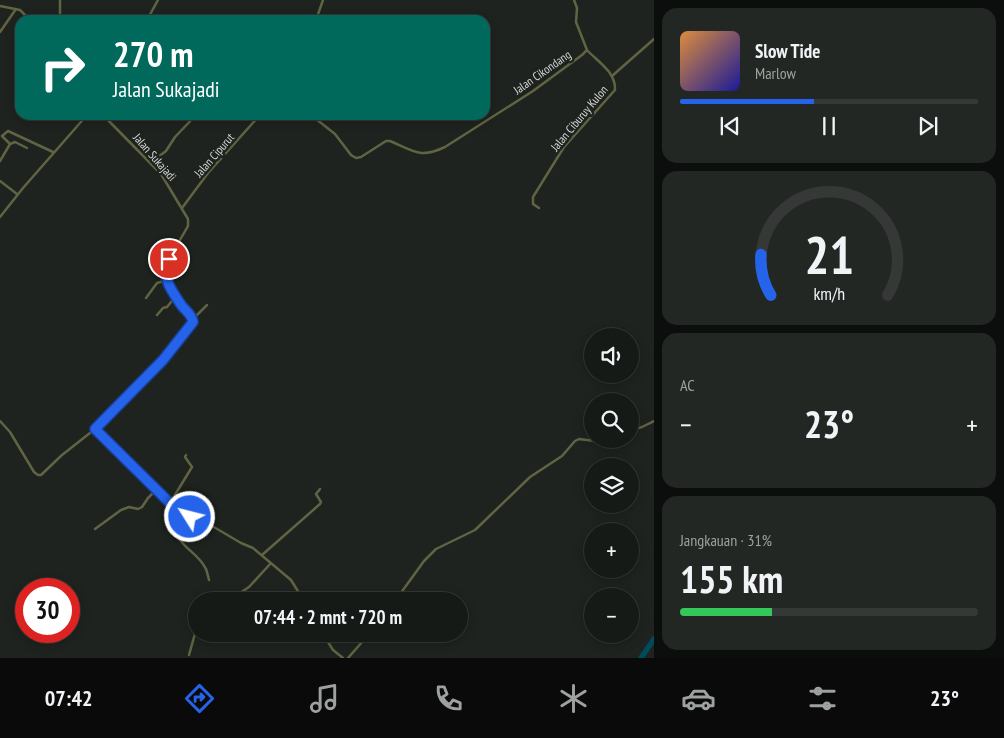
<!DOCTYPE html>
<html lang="id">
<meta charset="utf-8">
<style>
:root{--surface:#161a17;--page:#232724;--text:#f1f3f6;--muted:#9ea1a1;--line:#353836;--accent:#2563eb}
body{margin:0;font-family:"PT Sans Narrow",sans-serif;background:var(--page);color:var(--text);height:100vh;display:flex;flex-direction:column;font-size:19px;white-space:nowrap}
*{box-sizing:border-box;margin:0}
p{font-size:16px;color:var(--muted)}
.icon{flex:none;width:28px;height:28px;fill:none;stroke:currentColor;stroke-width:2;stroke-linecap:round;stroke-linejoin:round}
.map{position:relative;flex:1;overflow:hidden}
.drawer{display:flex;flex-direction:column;gap:8px;padding:8px;background:#0c0e0d;width:350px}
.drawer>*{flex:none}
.guide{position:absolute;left:15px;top:15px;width:475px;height:105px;border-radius:15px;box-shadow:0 2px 12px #0003,0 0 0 1px var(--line);background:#00695c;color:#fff;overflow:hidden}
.fabs{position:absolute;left:584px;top:328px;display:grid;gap:10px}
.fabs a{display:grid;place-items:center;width:55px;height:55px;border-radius:50%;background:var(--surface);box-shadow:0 2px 12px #0003,0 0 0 1px var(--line);font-size:25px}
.speed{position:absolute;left:15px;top:578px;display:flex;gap:10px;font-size:25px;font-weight:700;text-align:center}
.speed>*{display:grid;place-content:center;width:65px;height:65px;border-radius:50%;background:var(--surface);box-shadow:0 2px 12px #0003,0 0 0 1px var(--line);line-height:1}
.speed .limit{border:8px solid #d22;background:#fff;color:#111}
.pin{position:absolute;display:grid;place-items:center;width:42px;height:42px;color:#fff;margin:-21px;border:2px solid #fff;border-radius:50%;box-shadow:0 1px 5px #0007}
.me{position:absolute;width:55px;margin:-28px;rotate:306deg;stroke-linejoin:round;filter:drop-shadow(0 0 4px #0008)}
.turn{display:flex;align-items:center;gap:18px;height:105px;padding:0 15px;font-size:22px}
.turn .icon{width:65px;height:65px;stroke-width:2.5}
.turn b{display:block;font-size:35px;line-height:42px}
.big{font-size:38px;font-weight:700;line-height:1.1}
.drawer .tile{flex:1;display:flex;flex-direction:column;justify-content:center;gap:8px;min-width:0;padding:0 18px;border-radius:15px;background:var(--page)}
.drawer .dial{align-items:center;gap:0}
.dial svg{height:130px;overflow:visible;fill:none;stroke:var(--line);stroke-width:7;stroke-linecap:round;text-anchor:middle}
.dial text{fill:var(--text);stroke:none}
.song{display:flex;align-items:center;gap:15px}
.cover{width:60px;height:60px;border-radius:8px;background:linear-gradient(135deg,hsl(30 70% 55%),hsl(240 70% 35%))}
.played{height:5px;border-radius:2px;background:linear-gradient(90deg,var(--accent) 45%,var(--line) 45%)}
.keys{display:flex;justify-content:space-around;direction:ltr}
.heat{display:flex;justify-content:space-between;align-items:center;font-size:28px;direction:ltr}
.charge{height:8px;border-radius:4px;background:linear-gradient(90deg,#34c759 31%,var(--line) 0)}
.trip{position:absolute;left:188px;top:592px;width:280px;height:50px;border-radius:25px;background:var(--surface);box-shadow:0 2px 12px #0003,0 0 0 1px var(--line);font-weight:700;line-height:50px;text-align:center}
.dock{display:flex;height:80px;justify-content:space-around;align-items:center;background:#090a09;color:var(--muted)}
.dock .icon{width:35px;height:35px}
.dock .current{color:var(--accent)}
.dock b{font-size:22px;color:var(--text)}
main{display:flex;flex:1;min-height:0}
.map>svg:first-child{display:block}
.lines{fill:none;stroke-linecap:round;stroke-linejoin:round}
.river{stroke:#004b5b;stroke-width:5.5}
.minor{stroke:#606442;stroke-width:2.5}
.route-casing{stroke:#184099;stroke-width:12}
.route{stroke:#2563eb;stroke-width:9}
.labels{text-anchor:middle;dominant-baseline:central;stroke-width:5;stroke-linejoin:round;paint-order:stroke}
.street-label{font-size:12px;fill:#d4d7d5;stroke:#1e231f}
</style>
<main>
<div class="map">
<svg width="654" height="658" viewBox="0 0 654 658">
<rect width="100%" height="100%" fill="#1e231f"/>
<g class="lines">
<path class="river" d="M641,658L654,639"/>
<g class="minor">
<path d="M0,6L20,10L25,15L23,20"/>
<path d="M60,20V0"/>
<path d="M147,20L158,0"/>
<path d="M316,20L323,0"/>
<path d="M20,25C16,32 13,38 20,45"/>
<path d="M0,32L16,9"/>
<path d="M612,76L654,39"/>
<path d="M103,115L161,174L188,219V226L169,259L166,266L165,277L182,305L191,317L193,322L163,360L95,429L177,510L207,523L241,543L253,548L291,580L304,601"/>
<path d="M311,115L335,134L351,155L356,158L361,157L386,141H390C414,151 420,159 445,147L533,91L582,55L587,50L576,22L577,8L574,0"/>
<path d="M10,144L15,142L27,148"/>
<path d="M0,161L10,144L2,136L8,131L53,152"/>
<path d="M150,163L166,151L175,137L196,115"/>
<path d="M0,181L17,194"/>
<path d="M182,208L208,173L260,115"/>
<path d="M539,208L533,204V197L564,147L615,90C616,72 598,62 587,50"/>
<path d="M0,217L23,188L87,115"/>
<path d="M146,298L157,283L167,280"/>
<path d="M157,315L163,308L167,307L176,296"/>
<path d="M193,319L207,305"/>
<path d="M0,421L10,432L34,472L38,475H41L62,455L95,429"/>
<path d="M630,430L642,427L654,421"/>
<path d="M170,503L192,467L185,457L186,455"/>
<path d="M181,512C168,548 194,545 206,569C207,572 208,576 209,580"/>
<path d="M95,529L121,510L129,507L138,509L142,507L148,498L157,489"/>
<path d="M262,555L320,504L321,502L316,494L320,489"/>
<path d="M228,601L249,587L271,563"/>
<path d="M395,601L424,561L436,549L475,530L530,477L562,456L575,441L579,439L595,441L601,439"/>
<path d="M323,634L333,650L343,658"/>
<path d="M189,655L196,630"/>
<path d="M348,658L369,634"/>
</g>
</g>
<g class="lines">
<defs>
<path id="route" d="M169,259C161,278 171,290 182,306C186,311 192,315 193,322L163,360L95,429L177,510L190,517"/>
</defs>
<use href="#route" class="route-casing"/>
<use href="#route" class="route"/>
</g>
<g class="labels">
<g class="street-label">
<text transform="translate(542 72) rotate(-35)">Jalan Cikondang</text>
<text transform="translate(579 118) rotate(-50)">Jalan Ciburuy Kulon</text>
<text transform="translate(214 155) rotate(-49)">Jalan Cipurut</text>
<text transform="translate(155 157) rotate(49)">Jalan Sukajadi</text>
</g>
</g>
</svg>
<div class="fabs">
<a><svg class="icon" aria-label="sound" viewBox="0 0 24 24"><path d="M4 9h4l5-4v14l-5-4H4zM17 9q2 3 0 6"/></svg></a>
<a><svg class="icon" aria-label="search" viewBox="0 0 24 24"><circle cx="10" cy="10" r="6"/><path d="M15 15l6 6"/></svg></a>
<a><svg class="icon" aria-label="layers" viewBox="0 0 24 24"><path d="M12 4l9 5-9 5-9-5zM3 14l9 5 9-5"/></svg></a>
<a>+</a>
<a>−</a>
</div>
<div class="speed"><div class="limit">30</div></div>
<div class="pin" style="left:169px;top:259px;background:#d93025"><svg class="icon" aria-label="arrive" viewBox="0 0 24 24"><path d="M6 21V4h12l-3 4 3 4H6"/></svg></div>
<svg class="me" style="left:190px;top:517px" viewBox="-20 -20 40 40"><circle r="17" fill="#2563eb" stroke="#fff" stroke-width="3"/><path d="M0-11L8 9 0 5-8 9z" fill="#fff"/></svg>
<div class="trip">07:44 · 2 mnt · 720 m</div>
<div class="guide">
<div class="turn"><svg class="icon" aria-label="right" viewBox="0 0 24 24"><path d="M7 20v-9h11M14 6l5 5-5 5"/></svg><div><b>270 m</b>Jalan Sukajadi</div></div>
</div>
</div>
<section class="drawer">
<div class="tile">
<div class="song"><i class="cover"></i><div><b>Slow Tide</b><p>Marlow</p></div></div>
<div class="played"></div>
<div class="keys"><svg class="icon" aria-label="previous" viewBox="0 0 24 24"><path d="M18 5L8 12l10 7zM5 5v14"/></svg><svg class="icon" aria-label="pause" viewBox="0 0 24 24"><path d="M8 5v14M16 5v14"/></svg><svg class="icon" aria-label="next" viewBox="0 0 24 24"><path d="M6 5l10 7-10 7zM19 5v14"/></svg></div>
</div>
<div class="tile dial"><svg viewBox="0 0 100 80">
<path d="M14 69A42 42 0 1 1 86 69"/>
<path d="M14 69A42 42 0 0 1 8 44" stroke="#2563eb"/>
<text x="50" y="56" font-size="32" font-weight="700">21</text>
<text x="50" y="72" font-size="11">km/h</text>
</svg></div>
<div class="tile"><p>AC</p>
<div class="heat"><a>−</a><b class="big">23°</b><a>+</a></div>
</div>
<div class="tile"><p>Jangkauan · 31%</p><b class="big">155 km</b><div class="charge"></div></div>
</section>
</main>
<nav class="dock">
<b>07:42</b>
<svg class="icon current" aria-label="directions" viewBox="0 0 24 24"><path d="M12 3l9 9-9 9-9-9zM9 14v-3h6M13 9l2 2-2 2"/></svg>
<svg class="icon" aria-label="music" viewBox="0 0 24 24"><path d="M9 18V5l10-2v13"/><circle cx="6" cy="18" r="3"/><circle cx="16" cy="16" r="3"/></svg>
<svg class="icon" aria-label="phone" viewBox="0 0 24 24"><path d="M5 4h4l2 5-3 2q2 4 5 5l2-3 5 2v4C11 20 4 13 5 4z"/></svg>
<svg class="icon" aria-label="climate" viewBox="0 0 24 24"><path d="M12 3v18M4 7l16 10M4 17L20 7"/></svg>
<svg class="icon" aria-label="car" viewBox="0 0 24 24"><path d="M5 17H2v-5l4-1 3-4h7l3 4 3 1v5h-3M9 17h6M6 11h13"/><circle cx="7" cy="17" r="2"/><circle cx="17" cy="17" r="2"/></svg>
<svg class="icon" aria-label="filters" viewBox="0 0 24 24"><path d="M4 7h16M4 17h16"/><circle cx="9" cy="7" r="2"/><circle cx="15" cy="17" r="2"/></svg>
<b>23°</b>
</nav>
